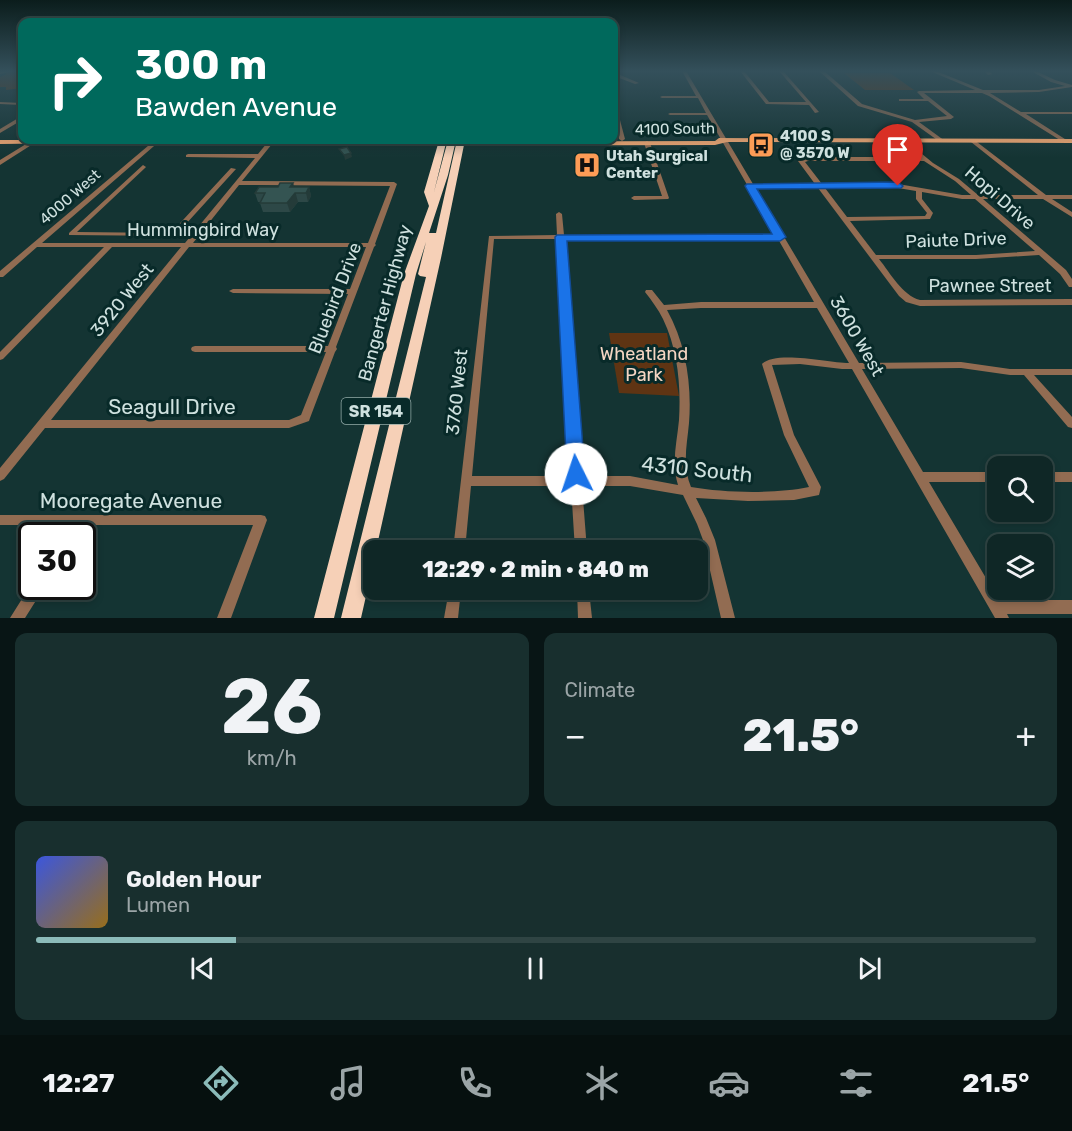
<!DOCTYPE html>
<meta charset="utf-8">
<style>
:root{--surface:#0f2726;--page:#182f2e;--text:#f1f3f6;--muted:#9ba5a7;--line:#2f4443;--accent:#8bbbb9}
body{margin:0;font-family:Rubik,sans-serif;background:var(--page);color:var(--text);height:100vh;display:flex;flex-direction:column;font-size:22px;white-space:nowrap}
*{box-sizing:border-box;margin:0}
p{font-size:20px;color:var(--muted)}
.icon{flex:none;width:33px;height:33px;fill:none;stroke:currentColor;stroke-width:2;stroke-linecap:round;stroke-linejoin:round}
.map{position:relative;height:618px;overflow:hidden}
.details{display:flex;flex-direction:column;gap:15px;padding:15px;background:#081515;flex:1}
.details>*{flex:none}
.top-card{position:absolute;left:18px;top:18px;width:600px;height:126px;border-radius:12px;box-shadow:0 3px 9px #0003,0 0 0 2px var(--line);background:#00695c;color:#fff;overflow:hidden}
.controls{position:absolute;left:987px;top:456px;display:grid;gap:12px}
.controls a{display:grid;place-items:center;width:66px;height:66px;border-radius:12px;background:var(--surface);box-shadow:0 3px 9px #0003,0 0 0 2px var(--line);font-size:30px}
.speed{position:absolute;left:18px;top:522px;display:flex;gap:12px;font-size:30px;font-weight:700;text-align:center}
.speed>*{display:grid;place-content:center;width:78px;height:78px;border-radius:50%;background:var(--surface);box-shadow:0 3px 9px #0003,0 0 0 2px var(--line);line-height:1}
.speed .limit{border:3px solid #111;border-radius:9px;background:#fff;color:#111}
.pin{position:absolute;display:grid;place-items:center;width:51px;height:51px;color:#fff;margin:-62px -26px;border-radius:50% 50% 50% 0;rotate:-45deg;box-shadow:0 0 6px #0007}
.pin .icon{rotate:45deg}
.me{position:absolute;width:66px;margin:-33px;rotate:356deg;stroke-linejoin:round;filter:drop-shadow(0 0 4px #0008)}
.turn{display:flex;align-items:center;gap:21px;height:126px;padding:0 18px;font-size:27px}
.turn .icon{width:78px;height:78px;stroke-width:2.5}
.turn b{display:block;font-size:42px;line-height:51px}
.big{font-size:45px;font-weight:800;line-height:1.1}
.details .tile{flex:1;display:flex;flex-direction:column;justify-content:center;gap:9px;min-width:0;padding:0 21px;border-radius:12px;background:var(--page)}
.details .dial{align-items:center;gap:0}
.dial b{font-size:78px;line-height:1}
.song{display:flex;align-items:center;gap:18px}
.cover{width:72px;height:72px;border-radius:9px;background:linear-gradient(135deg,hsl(230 70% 55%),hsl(40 70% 35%))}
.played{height:6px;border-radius:3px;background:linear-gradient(90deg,var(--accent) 20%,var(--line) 20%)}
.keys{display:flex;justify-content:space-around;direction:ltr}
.heat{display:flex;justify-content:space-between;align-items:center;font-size:33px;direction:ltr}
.details .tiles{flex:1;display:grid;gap:15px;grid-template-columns:1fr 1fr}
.tile:last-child{grid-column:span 2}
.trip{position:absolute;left:363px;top:540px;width:345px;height:60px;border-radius:12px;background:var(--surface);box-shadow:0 3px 9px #0003,0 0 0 2px var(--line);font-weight:800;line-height:60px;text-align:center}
.tab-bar{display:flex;height:96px;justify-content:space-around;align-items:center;background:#06100f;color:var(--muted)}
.tab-bar .icon{width:42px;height:42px}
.tab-bar .active{color:var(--accent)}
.tab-bar b{font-size:27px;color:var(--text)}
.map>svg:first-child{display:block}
.green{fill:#5f3413}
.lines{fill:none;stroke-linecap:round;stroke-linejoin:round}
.minor{fill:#926c52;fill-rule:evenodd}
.major{fill:#f6a871;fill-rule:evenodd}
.highway{fill:#f6d0b7;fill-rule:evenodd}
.wall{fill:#2d4847}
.shaded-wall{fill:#243b39}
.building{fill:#345452;stroke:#243b39;stroke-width:1.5}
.route{fill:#1a73e8;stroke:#114b97;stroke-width:1.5}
.labels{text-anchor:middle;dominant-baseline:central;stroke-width:6;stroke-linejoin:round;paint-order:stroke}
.far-street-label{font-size:15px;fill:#cfe1df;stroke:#082a29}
.far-poi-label{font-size:15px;font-weight:bold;fill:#cfe1df;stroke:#082a29;text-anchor:start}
.shield{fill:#082a29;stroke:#93aaa8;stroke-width:1.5}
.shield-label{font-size:16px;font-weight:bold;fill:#cfe1df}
.street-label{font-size:18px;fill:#cfe1df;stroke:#082a29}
.park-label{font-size:18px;fill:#f5d6c3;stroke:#082a29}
.near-street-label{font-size:21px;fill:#cfe1df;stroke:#082a29}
</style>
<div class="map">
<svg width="1072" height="618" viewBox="0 0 1072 618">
<rect width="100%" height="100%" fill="#143433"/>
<g class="green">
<path d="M22,71V88L6,90V87H0V77L7,74L5,73Z"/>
<path d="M844,73H890L914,90H865Z"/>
<path d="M609,333H667L679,396L619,393Z"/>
</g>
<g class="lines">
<g class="minor">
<path d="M9,71V72L0,74V72Z"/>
<path d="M682,71H686L753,184H815L798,161L808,157H920L902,142L901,141L904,139L933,163L959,179L978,195H1038L971,142L970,141L973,139L1046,195H1072V199H1052L1072,212V217L1043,199H983L1066,270L1072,279V287H1069L1060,274L1039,255L976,259H879C891,274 902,295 920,300L1072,299V305L920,306L906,302L899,296L818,188H755L859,363L961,362L1010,369H1072V375H1034L1072,417V428L1068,427L1024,375H1010L961,368L862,369L923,472H998V482H929L999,600H1072V614H1007L1009,618H995L852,369H842L800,364L772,365L794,435L821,487L819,495L794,500L748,501L696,498L706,518L715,540L735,618H721L703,540L697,524L683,495L630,486H582L587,550H575L571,486H471L465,550H453L489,236L557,235L556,214L559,212L562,214L564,235H776L707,115H670L668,114L670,113H706L698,98H662L660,97L662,96H696ZM808,161H924L955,181L971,195H962L898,184H822L805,162ZM825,188H898L916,191V199L927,213L925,216L847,217ZM922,192L962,199H975L1035,251L976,255H876L850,221L930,219L933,213L922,199ZM494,239H557L571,476H472ZM564,239H778L814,302H701L664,305L652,290H646L645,292C652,301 658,309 663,319C678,350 681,386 679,420C677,442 671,463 678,485L630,476H582ZM701,308H817L849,363C829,363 776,350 762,364L784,435L809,487C775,494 725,493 691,487C682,465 687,445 689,423C692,385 686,344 667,310Z"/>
<path d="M740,71H744L769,102H806L779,71H783L819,112L815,113L809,105L766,104Z"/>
<path d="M819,71H824L862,104L915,120L947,116L928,101H899V99H924L917,92L919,91L975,90L930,71H936L983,90H1039L1065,86L1051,82L1031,71H1036L1055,80L1072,85V87L1039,92L990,93L1021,112H1072V114H1026L1068,141L1063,142L989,96L982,93H924L954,117L951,119L919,122L945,141L940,142L912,122L858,106Z"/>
<path d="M984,71H989L992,74L988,75Z"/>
<path d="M614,74H618L639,83L635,84L614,76Z"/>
<path d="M0,102L22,103V105L0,104Z"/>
<path d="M614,104L616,105L625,139L622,141L619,139L614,113Z"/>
<path d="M20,117H22V120L0,133V129Z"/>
<path d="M155,140H161L42,243H185L255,158L186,157V155L188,154H258L267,143L269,142L272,144L242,181L394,182L397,184L375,244L376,245L374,247L336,347L337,349L335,352L310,418L309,421L289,428H45L4,479L0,481V468L181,247H112L3,359L0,360V352L104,247H37L3,277H0V271ZM239,185L390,186L368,243H193ZM189,247H366L350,289H233L229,291L233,293L348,294L328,346H195L192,347L191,349L192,351L195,352H326L301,415L289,420H51Z"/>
<path d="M31,141L36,142L0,165V160Z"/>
<path d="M647,141L650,143L669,198L668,199L634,200L631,198L634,196H662L644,143Z"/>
<path d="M143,165L146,167L145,168L77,232L171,233L231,168L236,169L175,236L69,235V233Z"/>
<rect x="1042" y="472" width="30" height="10"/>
<path d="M0,515H261L265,516L267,520L231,618H217L253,525H84L77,536H64L70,525H0Z"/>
<path d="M32,583V586H43L42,591L25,618H10Z"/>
<path d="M449,590H461L458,618H444Z"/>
<path d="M577,590H589L592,618H578Z"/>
</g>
<path class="major" d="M719,138L1072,139V143L727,142L715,145L164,146L153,142L0,144V140H166L164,142L715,141Z"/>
<path class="highway" d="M433,140H442L446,143L434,192L448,140H456L448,175L429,233H436L457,140H465L441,258L376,550H374V561L361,618H341L426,277L420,276L418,274L426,242L416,274L334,618H314L404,274L429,206L424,192L438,144Z"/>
</g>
<path class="wall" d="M293,183L294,187H309L311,196L308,202H298L290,212H263L260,203V202H258L255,193Z"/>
<g class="shaded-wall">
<path d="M351,153L352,157L345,160L344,155Z"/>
<path d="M293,183L298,202L290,212L287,203L290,187Z"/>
<path d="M309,187L311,196L308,202L306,193Z"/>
</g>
<g class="building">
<path d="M347,147L351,153L344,155L339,149Z"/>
<path d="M280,183H293L290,187H309L306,193H295L287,203H260L265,193H255L259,187H278Z"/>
</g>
<linearGradient id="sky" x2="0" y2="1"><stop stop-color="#0b1d1c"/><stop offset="0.45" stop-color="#34505b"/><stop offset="1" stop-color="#34505b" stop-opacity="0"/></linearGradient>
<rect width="1072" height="158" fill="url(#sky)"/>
<path class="route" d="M898,182L903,186L901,188L757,189L786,237L780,241H567L585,474L582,479L576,482L569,479L567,474L555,237L557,235L772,234L745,186L747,184Z"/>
<defs>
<symbol id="bus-square" viewBox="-11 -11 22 22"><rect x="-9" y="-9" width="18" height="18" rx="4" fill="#fd9c56" stroke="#082a29"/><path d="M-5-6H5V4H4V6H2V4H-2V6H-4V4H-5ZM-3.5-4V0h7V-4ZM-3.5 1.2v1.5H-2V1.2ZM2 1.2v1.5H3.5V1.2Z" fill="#111"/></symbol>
<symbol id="hospital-square" viewBox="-11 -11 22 22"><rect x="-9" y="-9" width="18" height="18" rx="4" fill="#fd9c56" stroke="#082a29"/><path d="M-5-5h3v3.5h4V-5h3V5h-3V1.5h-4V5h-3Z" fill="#111"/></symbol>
</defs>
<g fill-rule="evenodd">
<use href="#bus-square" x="746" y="130" width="30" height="30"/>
<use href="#hospital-square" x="572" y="150" width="30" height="30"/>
</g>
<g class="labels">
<g class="far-street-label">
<text transform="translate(675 129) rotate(-1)">4100 South</text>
<text transform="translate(70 197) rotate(-41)">4000 West</text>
</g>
<g class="far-poi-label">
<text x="780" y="136">4100 S<tspan x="780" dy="17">@ 3570 W</tspan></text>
<text x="606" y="156">Utah Surgical<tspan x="606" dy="17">Center</tspan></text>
</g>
<rect class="shield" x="341.5" y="398" width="69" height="26" rx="4.5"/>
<g class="shield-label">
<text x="376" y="411">SR 154</text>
</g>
<g class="street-label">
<text transform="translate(1000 198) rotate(41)">Hopi Drive</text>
<text x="203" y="230">Hummingbird Way</text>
<text transform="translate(956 240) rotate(-2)">Paiute Drive</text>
<text x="990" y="286">Pawnee Street</text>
<text transform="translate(335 298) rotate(-69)">Bluebird Drive</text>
<text transform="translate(122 300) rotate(-51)">3920 West</text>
<text transform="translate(385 303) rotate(-75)">Bangerter Highway</text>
<text transform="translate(857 336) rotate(60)">3600 West</text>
<text transform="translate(457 392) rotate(-84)">3760 West</text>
</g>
<g class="park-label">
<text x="644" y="354">Wheatland<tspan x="644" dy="21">Park</tspan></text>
</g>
<g class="near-street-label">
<text x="172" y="406">Seagull Drive</text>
<text transform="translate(697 469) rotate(6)">4310 South</text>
<text x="131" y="500">Mooregate Avenue</text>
</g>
</g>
</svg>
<div class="controls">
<a><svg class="icon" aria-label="search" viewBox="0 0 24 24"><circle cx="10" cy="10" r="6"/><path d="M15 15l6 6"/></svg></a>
<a><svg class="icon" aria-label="layers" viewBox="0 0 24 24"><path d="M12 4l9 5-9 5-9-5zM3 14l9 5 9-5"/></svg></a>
</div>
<div class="speed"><div class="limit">30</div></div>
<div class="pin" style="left:898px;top:186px;background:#d93025"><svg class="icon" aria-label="arrive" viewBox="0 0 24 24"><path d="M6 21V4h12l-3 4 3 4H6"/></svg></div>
<svg class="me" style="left:576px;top:474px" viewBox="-20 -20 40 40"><circle r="19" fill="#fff"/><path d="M0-13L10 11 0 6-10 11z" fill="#1a73e8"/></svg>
<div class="trip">12:29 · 2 min · 840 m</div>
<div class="top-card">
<div class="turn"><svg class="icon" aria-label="right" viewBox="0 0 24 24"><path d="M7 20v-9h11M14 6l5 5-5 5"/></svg><div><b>300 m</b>Bawden Avenue</div></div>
</div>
</div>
<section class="details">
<div class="tiles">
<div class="tile dial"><b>26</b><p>km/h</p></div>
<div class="tile"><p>Climate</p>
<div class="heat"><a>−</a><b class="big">21.5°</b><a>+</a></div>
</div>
<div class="tile">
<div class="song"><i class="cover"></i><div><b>Golden Hour</b><p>Lumen</p></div></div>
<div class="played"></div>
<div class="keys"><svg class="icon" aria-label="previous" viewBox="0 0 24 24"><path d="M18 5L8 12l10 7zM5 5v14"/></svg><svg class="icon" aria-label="pause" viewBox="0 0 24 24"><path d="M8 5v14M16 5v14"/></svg><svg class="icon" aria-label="next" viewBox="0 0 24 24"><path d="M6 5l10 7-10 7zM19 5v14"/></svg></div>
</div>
</div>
</section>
<nav class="tab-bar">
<b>12:27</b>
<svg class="icon active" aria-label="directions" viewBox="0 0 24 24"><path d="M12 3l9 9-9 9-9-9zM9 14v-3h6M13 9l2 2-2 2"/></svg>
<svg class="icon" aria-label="music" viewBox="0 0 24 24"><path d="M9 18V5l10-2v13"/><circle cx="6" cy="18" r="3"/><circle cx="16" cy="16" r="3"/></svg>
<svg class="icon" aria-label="phone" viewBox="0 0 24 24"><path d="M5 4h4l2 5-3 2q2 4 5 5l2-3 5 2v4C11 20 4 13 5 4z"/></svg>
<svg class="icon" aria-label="climate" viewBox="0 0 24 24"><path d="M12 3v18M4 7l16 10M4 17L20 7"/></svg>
<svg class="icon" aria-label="car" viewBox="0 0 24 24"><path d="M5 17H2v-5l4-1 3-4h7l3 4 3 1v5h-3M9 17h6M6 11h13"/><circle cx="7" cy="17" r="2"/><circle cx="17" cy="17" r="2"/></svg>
<svg class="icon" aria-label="filters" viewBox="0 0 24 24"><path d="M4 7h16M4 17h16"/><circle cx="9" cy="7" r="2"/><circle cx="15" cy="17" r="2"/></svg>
<b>21.5°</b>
</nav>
